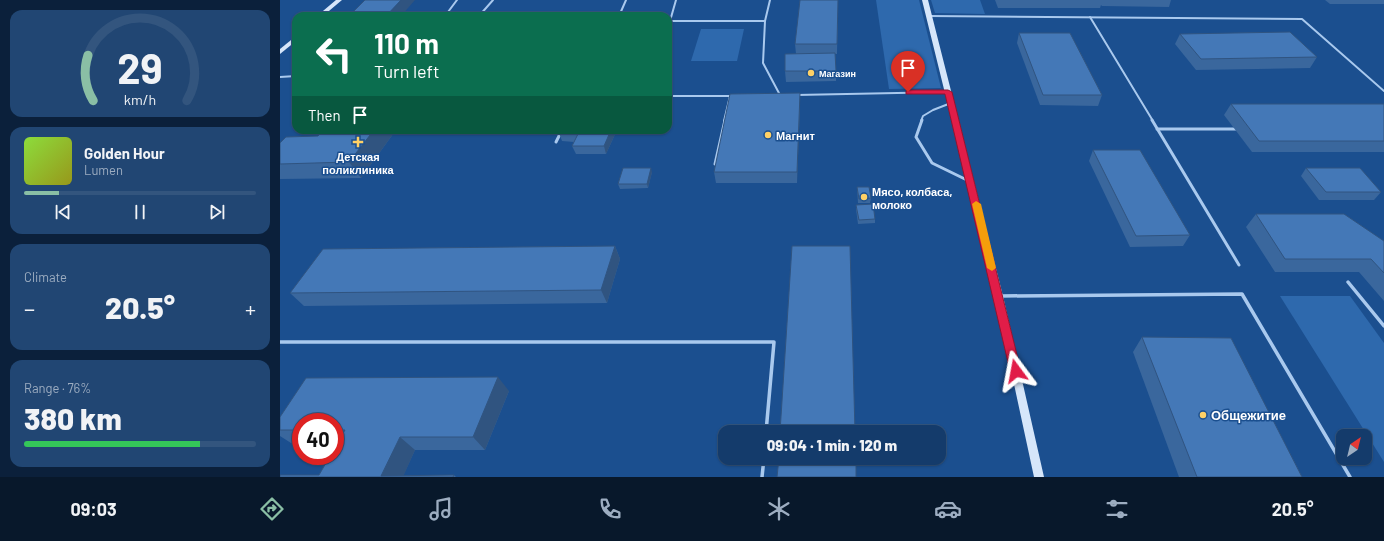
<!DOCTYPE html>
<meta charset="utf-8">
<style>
:root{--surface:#143b6b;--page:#214673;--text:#f1f3f6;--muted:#9dadc1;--line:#33557e;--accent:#8abfa5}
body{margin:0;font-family:Barlow,sans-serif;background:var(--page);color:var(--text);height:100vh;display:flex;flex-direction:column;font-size:15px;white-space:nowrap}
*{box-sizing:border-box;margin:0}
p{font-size:13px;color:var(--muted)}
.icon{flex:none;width:22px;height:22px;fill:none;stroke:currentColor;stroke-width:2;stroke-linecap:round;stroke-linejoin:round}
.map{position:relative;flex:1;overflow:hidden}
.details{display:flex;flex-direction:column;gap:10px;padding:10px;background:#0b203b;width:280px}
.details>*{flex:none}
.guide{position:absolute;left:12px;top:12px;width:380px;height:122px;border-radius:12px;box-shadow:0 1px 3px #0004,0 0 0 1px var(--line);background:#0b6e4f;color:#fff;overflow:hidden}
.needle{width:26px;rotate:35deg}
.buttons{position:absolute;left:1056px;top:429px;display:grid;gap:8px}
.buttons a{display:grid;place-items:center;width:36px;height:36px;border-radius:8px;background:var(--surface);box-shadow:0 1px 3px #0004,0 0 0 1px var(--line);font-size:20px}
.speed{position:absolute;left:12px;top:413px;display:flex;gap:8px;font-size:20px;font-weight:700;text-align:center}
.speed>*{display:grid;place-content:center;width:52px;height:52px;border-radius:50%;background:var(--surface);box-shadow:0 1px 3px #0004,0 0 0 1px var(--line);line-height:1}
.speed .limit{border:6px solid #d22;background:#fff;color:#111}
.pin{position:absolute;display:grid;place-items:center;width:34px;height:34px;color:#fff;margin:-41px -17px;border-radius:50% 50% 50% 0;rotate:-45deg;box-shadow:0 0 4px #0007}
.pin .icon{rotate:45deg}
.me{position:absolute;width:44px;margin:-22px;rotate:347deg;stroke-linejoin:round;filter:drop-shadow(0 0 3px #0008)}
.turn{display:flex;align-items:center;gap:14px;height:84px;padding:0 16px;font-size:18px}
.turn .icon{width:52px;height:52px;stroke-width:2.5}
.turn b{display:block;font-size:28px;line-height:34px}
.then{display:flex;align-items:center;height:38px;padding:0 16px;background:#0003;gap:8px;font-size:15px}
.big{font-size:30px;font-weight:800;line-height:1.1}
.details .widget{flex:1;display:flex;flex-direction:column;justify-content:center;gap:6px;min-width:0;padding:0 14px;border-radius:12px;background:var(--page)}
.details .dial{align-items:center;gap:0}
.dial svg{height:104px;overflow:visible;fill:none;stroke:var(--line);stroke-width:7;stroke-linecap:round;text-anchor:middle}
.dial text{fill:var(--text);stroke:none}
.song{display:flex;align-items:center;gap:12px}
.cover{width:48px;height:48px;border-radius:6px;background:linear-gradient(135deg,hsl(90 70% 55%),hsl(60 70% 35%))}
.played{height:4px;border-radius:2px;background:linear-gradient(90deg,var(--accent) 15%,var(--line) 15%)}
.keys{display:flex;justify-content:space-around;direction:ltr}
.heat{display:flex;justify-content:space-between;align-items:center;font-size:22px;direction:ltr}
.charge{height:6px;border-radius:3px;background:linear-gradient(90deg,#34c759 76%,var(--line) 0)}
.trip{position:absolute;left:438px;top:425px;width:228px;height:40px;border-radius:12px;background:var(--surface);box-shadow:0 1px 3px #0004,0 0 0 1px var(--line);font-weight:800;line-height:40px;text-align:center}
.tab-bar{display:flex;height:64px;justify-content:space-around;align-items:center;background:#08182b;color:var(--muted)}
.tab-bar .icon{width:28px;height:28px}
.tab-bar .current{color:var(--accent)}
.tab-bar b{font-size:18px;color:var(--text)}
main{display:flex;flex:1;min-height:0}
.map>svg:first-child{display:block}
.green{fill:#2e69ad}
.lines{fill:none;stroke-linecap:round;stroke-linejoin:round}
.lane-far2{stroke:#a9c9ee;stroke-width:2}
.lane-far1{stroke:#a9c9ee;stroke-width:3}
.lane{stroke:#a9c9ee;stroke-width:3.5}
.secondary{fill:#d6e6fa;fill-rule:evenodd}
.wall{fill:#3a679d}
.shaded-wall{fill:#305480}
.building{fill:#4478b7;stroke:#305480}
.route{fill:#e11d48;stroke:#92132f}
.slow{fill:#f59e0b}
.poi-dot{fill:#ffd166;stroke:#1b4f8f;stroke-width:1.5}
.labels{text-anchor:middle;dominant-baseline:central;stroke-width:3;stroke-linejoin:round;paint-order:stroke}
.far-poi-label{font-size:9px;font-weight:bold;fill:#fff;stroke:#1b4f8f;text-anchor:start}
.poi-label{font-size:11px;font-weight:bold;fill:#fff;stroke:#1b4f8f;text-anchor:start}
.near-poi-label{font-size:13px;font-weight:bold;fill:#fff;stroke:#1b4f8f;text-anchor:start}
</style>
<main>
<section class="details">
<div class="widget dial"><svg viewBox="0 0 100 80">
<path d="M14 69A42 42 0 1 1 86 69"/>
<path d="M14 69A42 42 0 0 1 10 34" stroke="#8abfa5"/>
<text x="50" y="56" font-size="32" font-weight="700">29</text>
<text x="50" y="72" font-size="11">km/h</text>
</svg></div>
<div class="widget">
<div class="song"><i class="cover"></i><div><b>Golden Hour</b><p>Lumen</p></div></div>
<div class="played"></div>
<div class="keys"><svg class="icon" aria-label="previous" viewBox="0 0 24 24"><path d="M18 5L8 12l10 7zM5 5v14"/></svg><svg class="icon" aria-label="pause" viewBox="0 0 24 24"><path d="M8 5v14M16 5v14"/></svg><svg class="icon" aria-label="next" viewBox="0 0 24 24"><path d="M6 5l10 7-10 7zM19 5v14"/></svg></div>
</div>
<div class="widget"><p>Climate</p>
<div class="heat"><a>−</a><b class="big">20.5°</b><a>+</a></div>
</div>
<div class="widget"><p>Range · 76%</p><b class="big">380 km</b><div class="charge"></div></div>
</section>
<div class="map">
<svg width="1104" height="477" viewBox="0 0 1104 477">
<rect width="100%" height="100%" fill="#1b4f8f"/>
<g class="green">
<path d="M596,0H639L661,88L609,89Z"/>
<path d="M651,0H700L705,14L655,13Z"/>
<path d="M421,29H464L457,61H411Z"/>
<path d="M1000,296H1070L1104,343V462Z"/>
</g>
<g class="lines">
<g class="lane-far2">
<path d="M165,16L177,0"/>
<path d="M199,16L213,0"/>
<path d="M339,16L346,0"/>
<path d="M649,16L1022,19L1104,91"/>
<path d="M810,17L873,121"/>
<path d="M388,21H485L483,63L500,95"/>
<path d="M390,21L396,0"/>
<path d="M485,21L490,0"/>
<path d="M0,77L16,76"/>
<path d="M516,95L668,92"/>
<path d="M388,96H452"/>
<path d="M444,121L450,96"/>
<path d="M641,121L643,116L653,110L671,103"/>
</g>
<g class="lane-far1">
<path d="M642,120L636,137L652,163L689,181"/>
<path d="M872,120L959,265"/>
<path d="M877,129H957"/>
<path d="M276,142L282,130"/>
<path d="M435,164L445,120"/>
</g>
<g class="lane">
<path d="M1068,282L1104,326"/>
<path d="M721,296L962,294L1070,477"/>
<path d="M0,342H494L486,432"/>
<path d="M482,477L484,458"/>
</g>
<g class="secondary">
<path d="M56,0H62L43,16H37Z"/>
<path d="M642,0H648L723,296L764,477H754L715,296Z"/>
<path d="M16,36V41L0,54V49Z"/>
</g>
</g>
<g class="wall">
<path d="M558,0L557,54H555L556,71V81L506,82L505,71L516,54L515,44Z"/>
<path d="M715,0H891L889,7L822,6L821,5L820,8H718Z"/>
<path d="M1045,0H1104V4H1050Z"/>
<path d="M739,33L822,95L818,106L760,105L737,43Z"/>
<path d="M900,34L1037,57L1030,68L916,70L895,44Z"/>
<path d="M520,104L517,183H436L434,172Z"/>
<path d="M951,104H1104V152H972L944,115Z"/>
<path d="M37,130H116L81,178L0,179V143L38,136L42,132H38Z"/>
<path d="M280,130H337L326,154H296L292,146L294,142L282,141L279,133Z"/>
<path d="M359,130H378L377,132L360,131Z"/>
<path d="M813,150L910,235L903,246L850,247L809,161Z"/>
<path d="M1026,168L1101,192L1094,200H1039L1021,176Z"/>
<path d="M372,172L368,188L340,189L338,184Z"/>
<path d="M577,187L591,198L590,203H578Z"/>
<path d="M576,205L595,219V223L578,224L576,209Z"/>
<path d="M976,214L1104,241V301L1079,272H995L966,227Z"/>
<path d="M335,246L340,259L327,303L24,306L10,293Z"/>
<path d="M862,337L1022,477H899L853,352Z"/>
<path d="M229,391L205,450H135L123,476L174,475L176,477H0L39,475L57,443H55V422H21V443H11L0,436V417Z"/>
</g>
<g class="shaded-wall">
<path d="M121,0H135L121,16H106Z"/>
<path d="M388,28L390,37L388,44Z"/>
<path d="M520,93V104L517,183V172Z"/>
<path d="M94,130H116L81,178L69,162Z"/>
<path d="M331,130H337L326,154L324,146Z"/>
<path d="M371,168L372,172L368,188L367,184Z"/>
<path d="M335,246L340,259L327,303L321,290Z"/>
<path d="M218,377L229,391L205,450L193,437Z"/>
<path d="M120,437L135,450L123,477L101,476Z"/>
</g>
<g class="building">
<path d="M85,0H121L106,16H69Z"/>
<path d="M520,0H558L557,44H515Z"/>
<path d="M1010,32L1037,57L921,59L900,34Z"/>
<path d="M739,33H790L822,95H763Z"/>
<path d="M555,53L556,71H505V54Z"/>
<path d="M520,93L517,172H434L450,94Z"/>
<path d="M951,104H1104V141H979Z"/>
<path d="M43,130H94L69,162L0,164V143L6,137L38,136Z"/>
<path d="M280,130H331L324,146H292L298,134L279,133Z"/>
<path d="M813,150H860L910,235L856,236Z"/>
<path d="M343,168H371L367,184H338Z"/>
<path d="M1026,168H1080L1101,192H1046Z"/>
<path d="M577,187H589L591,198L579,199Z"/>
<path d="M593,204L595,219L579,220L576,205Z"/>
<path d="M976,214H1064L1104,241V273L1091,259H1005Z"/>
<path d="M335,246L321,290L10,293L43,249Z"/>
<path d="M512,246H570L575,432H500Z"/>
<path d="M862,337L951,338L1022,477H917Z"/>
<path d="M218,377L193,437H120L101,476L174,475L173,477H0V475H39L50,456H55V447L65,430H55V422H21V430H0V417L26,378Z"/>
<path d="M499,458H576V477H497Z"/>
</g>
<path class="route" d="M628,90H668L672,92L741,371L739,375L736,376L732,375L730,371L665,94H626V91Z"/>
<path class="slow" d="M696,201L701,204L716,268L712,271L707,268L692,204Z"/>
<g class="poi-dot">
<circle cx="531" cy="73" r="4"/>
<circle cx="488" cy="135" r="4"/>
<path d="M76 136h4v4h4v4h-4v4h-4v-4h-4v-4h4z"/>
<circle cx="584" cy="197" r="4"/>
<circle cx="923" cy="415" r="4"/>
</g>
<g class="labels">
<g class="far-poi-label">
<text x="539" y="73">Магазин</text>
</g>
<g class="poi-label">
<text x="496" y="135">Магнит</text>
<text x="78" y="156" text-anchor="middle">Детская<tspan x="78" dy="13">поликлиника</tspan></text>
<text x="592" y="191">Мясо, колбаса,<tspan x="592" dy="13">молоко</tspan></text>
</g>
<g class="near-poi-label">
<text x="931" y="415">Общежитие</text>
</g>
</g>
</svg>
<div class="buttons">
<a><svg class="needle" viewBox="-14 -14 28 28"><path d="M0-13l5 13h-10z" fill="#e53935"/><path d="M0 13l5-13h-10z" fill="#9dadc1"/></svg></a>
</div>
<div class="speed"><div class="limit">40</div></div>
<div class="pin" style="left:628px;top:92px;background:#d93025"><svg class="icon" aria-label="arrive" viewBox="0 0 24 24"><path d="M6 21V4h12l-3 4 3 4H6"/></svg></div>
<svg class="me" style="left:736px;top:371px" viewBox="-20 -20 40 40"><path d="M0-17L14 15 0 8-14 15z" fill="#e11d48" stroke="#fff" stroke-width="4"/></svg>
<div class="trip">09:04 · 1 min · 120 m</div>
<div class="guide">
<div class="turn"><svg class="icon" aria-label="left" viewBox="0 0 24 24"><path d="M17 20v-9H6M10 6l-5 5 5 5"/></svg><div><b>110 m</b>Turn left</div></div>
<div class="then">Then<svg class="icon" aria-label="arrive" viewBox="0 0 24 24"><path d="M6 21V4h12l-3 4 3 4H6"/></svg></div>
</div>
</div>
</main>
<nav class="tab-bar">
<b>09:03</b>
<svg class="icon current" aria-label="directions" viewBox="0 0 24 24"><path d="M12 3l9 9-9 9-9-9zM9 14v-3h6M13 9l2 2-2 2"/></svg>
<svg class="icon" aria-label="music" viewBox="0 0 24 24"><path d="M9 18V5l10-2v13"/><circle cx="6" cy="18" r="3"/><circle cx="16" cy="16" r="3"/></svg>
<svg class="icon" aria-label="phone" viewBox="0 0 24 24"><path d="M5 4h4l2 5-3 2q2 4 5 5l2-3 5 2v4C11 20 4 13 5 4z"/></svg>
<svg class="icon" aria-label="climate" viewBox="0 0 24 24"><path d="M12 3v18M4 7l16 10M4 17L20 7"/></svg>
<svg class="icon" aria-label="car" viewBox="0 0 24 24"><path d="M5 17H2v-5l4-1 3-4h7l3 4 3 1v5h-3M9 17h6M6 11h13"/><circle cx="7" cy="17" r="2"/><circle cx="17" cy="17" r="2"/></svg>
<svg class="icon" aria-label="filters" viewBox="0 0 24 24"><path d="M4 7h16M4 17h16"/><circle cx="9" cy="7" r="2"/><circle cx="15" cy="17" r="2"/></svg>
<b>20.5°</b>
</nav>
